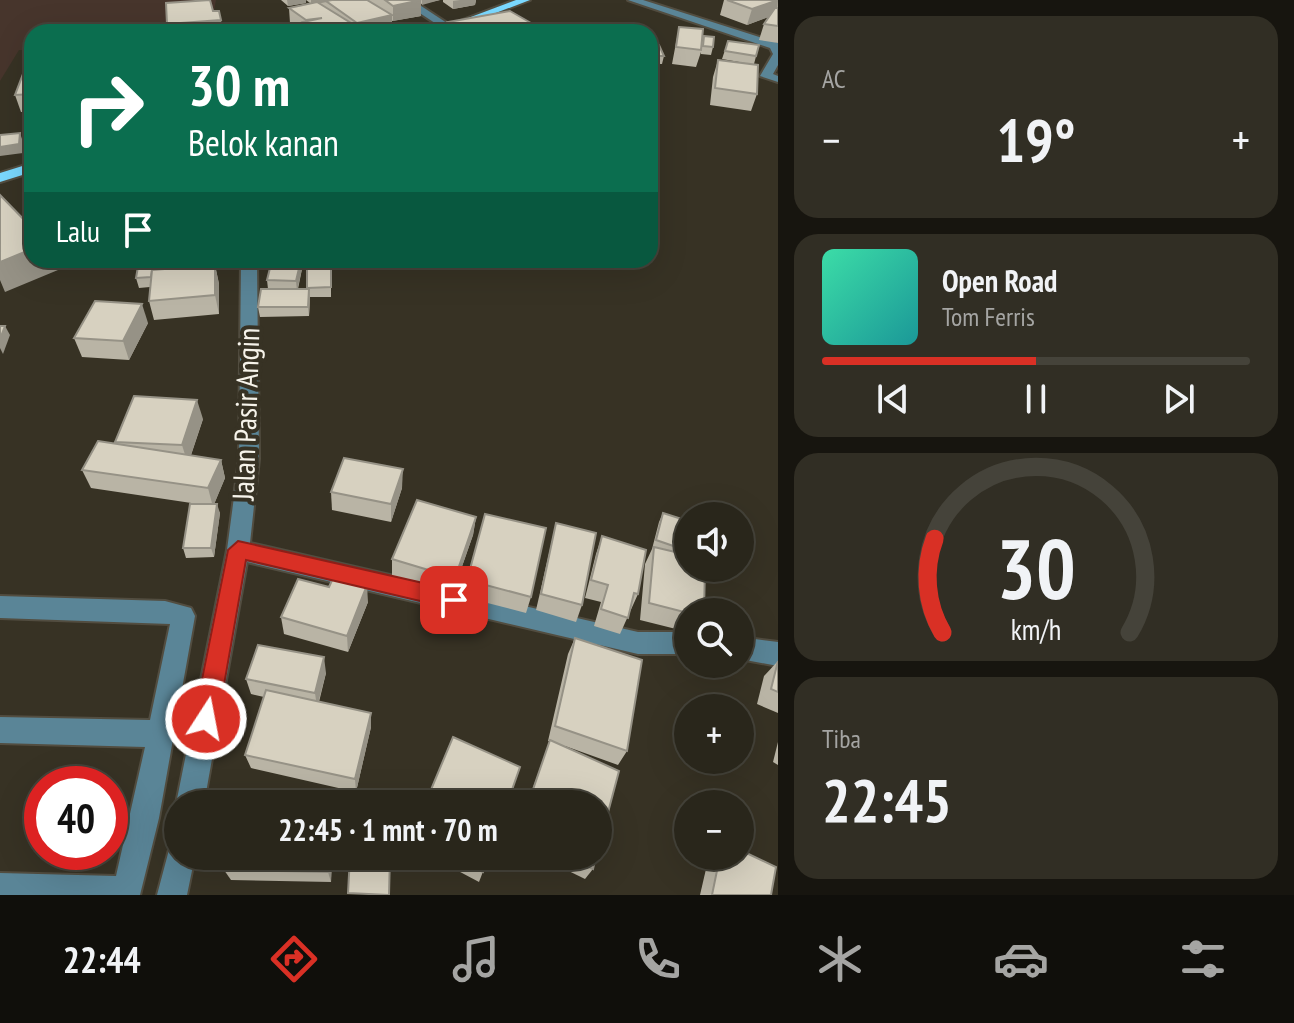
<!DOCTYPE html>
<html lang="id">
<meta charset="utf-8">
<style>
:root{--surface:#29261b;--page:#312e24;--text:#f1f3f6;--muted:#a5a5a3;--line:#45433a;--accent:#d93025}
body{margin:0;font-family:"PT Sans Narrow",sans-serif;background:var(--page);color:var(--text);height:100vh;display:flex;flex-direction:column;font-size:30px;white-space:nowrap}
*{box-sizing:border-box;margin:0}
p{font-size:26px;color:var(--muted)}
.icon{flex:none;width:44px;height:44px;fill:none;stroke:currentColor;stroke-width:2;stroke-linecap:round;stroke-linejoin:round}
.map{position:relative;flex:1;overflow:hidden}
.panel{display:flex;flex-direction:column;gap:16px;padding:16px;background:#17150f;width:516px}
.panel>*{flex:none}
.top-card{position:absolute;left:24px;top:24px;width:634px;height:244px;border-radius:24px;box-shadow:0 8px 32px #0002,0 0 0 2px var(--line);background:#0b6e4f;color:#fff;overflow:hidden}
.tools{position:absolute;left:674px;top:502px;display:grid;gap:16px}
.tools a{display:grid;place-items:center;width:80px;height:80px;border-radius:50%;background:var(--surface);box-shadow:0 8px 32px #0002,0 0 0 2px var(--line);font-size:40px}
.speed{position:absolute;left:24px;top:766px;display:flex;gap:16px;font-size:40px;font-weight:700;text-align:center}
.speed>*{display:grid;place-content:center;width:104px;height:104px;border-radius:50%;background:var(--surface);box-shadow:0 8px 32px #0002,0 0 0 2px var(--line);line-height:1}
.speed .limit{border:12px solid #d22;background:#fff;color:#111}
.pin{position:absolute;display:grid;place-items:center;width:68px;height:68px;color:#fff;margin:-34px;border-radius:16px;box-shadow:0 4px 12px #0006}
.me{position:absolute;width:88px;margin:-44px;rotate:11deg;stroke-linejoin:round;filter:drop-shadow(0 0 6px #0008)}
.turn{display:flex;align-items:center;gap:28px;height:168px;padding:0 32px;font-size:36px}
.turn .icon{width:104px;height:104px;stroke-width:2.5}
.turn b{display:block;font-size:56px;line-height:68px}
.then{display:flex;align-items:center;height:76px;padding:0 32px;background:#0003;gap:16px;font-size:30px}
.big{font-size:60px;font-weight:600;line-height:1.1}
.panel .card{flex:1;display:flex;flex-direction:column;justify-content:center;gap:12px;min-width:0;padding:0 28px;border-radius:24px;background:var(--page)}
.panel .dial{align-items:center;gap:0}
.dial svg{height:208px;overflow:visible;fill:none;stroke:var(--line);stroke-width:7;stroke-linecap:round;text-anchor:middle}
.dial text{fill:var(--text);stroke:none}
.song{display:flex;align-items:center;gap:24px}
.cover{width:96px;height:96px;border-radius:12px;background:linear-gradient(135deg,hsl(160 70% 55%),hsl(180 70% 35%))}
.played{height:8px;border-radius:4px;background:linear-gradient(90deg,var(--accent) 50%,var(--line) 50%)}
.keys{display:flex;justify-content:space-around;direction:ltr}
.heat{display:flex;justify-content:space-between;align-items:center;font-size:44px;direction:ltr}
.trip{position:absolute;left:164px;top:790px;width:448px;height:80px;border-radius:40px;background:var(--surface);box-shadow:0 8px 32px #0002,0 0 0 2px var(--line);font-weight:600;line-height:80px;text-align:center}
.tabs{display:flex;height:128px;justify-content:space-around;align-items:center;background:#100f0b;color:var(--muted)}
.tabs .icon{width:56px;height:56px}
.tabs .active{color:var(--accent)}
.tabs b{font-size:36px;color:var(--text)}
main{display:flex;flex:1;min-height:0}
.map>svg:first-child{display:block}
.industrial{fill:#47352c}
.lines{fill:none;stroke-linecap:round;stroke-linejoin:round}
.minor-casing{stroke:#524d40;stroke-width:4}
.major-casing{stroke:#524d40;stroke-width:4}
.minor{fill:#5a8597;fill-rule:evenodd}
.major{fill:#7ad8fe;fill-rule:evenodd}
.wall{fill:#b9b4a5}
.shaded-wall{fill:#969286}
.building{fill:#d7d1c0;stroke:#969286;stroke-width:2}
.route{fill:#d93025;stroke:#8d1f18;stroke-width:2}
.labels{text-anchor:middle;dominant-baseline:central;stroke-width:8;stroke-linejoin:round;paint-order:stroke}
.street-label{font-size:30px;fill:#f6f3ea;stroke:#373224}
</style>
<main>
<div class="map">
<svg width="778" height="895" viewBox="0 0 778 895">
<rect width="100%" height="100%" fill="#373224"/>
<path class="industrial" d="M0,0H216L213,16L173,32H32V50H19L0,81Z"/>
<g class="lines">
<defs>
<g id="minor">
<path d="M400,0H412L453,27L444,29Z"/>
<path d="M628,0H643L778,43V65L773,74L778,76V82L760,76L773,54L770,48Z"/>
<path d="M279,25L289,32H278L274,28Z"/>
<path d="M241,260H257L259,459L250,543L638,632H688V654H638L247,562L204,804H178V809L176,804L227,550L239,459Z"/>
<path d="M0,596L165,601L191,608L195,616L159,818L140,895H0V873L116,876L145,747L0,743V717L150,720L170,624L0,618Z"/>
<path d="M740,637L778,642V666L740,659Z"/>
<path d="M178,842V856H195L187,895H157L170,846Z"/>
</g>
<g id="major">
<path d="M516,0H530L446,32H431Z"/>
<path d="M32,163V172L0,182V173Z"/>
</g>
</defs>
<use href="#minor" class="minor-casing"/>
<use href="#major" class="major-casing"/>
<use href="#minor" class="minor"/>
<use href="#major" class="major"/>
</g>
<g class="wall">
<path d="M281,0H440L421,4V16L392,21V30L386,32H302L290,23L289,8L310,3L306,0V3L288,6Z"/>
<path d="M443,0H476L475,5L453,9L443,2Z"/>
<path d="M724,0H778V43L759,40L764,24L768,17L747,25L720,15Z"/>
<path d="M510,11L545,32H448V22Z"/>
<path d="M679,27L702,42L704,36L713,47L711,55L701,54V52L696,67L672,64Z"/>
<path d="M728,41L759,45L754,64L757,94L751,111L710,105L713,77L718,60L745,63L722,59Z"/>
<path d="M650,45L664,56L662,64H650Z"/>
<path d="M32,73V112H21L15,95Z"/>
<path d="M157,260H208V264L191,265L192,267L215,265L219,284V314L154,320L149,301L150,287L139,288L136,278Z"/>
<path d="M301,260L302,269L298,289H307L331,269V297H310L309,316L260,317L258,307L268,289L267,280Z"/>
<path d="M148,323L129,360L82,357L74,338Z"/>
<path d="M203,419L191,455L221,460L225,478L214,504L220,513L214,557L186,558L183,548L198,504L91,488L82,470L116,444L115,442Z"/>
<path d="M402,488L391,522L332,510L331,492Z"/>
<path d="M663,513L688,521V568H708H705L688,612V632L640,620L645,564L652,549L659,522Z"/>
<path d="M476,517L473,535L452,595L392,576V559Z"/>
<path d="M556,523L582,605L576,622L536,610Z"/>
<path d="M602,536L638,594L620,634L594,626L601,602L585,598L596,554Z"/>
<path d="M467,580L531,597L526,613L464,597Z"/>
<path d="M368,602L348,652L284,634L281,617Z"/>
<path d="M575,638L627,751L618,765L565,746L598,804H527L550,741H548L568,654Z"/>
<path d="M778,661V713L757,704L764,676Z"/>
<path d="M326,673L319,702L371,727L356,792L251,768L245,755L264,697L251,694L246,679Z"/>
<path d="M778,742V765L773,762Z"/>
<path d="M226,856H332L331,882L231,880L224,870Z"/>
<path d="M430,856H489L479,882Z"/>
<path d="M538,856H596L593,869L585,879Z"/>
<path d="M709,856H740L771,895H700Z"/>
</g>
<g class="shaded-wall">
<path d="M287,0H306V3L288,6Z"/>
<path d="M311,0H332V1L311,5Z"/>
<path d="M421,0V16L393,21V6Z"/>
<path d="M422,0H440L422,5Z"/>
<path d="M460,0H476L475,5L453,9V1Z"/>
<path d="M778,0L777,14L747,25L752,9Z"/>
<path d="M392,15V30L386,32H344L358,29L357,23Z"/>
<path d="M221,20L223,32H169L167,24Z"/>
<path d="M504,27V32H482Z"/>
<path d="M20,133L23,142V153L0,156V147Z"/>
<path d="M32,249V260H54L58,270L5,292L0,280V262Z"/>
<path d="M301,260L302,269L297,291L296,281Z"/>
<path d="M215,265L219,284V314L215,295Z"/>
<path d="M309,289L310,299L309,316L308,307Z"/>
<path d="M142,304L148,323L129,360L123,341Z"/>
<path d="M5,326L10,335L3,354L0,348V339Z"/>
<path d="M197,400L203,419L188,464L182,445Z"/>
<path d="M221,460L225,478L213,507L208,488Z"/>
<path d="M403,469L402,488L391,522V504Z"/>
<path d="M217,504L220,513L214,557L211,548Z"/>
<path d="M476,517L473,535L452,595L455,578Z"/>
<path d="M367,585L368,602L348,652L347,636Z"/>
<path d="M324,657L326,673L317,707L315,693Z"/>
<path d="M371,713V727L356,792L355,779Z"/>
<path d="M329,856H332L331,882L328,872Z"/>
</g>
<g class="building">
<path d="M210,0L213,11H219L221,20L167,24L166,3Z"/>
<path d="M332,0H367L392,15L357,23L326,1Z"/>
<path d="M385,0H421L393,6Z"/>
<path d="M727,0H778L752,9Z"/>
<path d="M317,2L359,28L344,32H318L303,22L322,18L306,20L289,8Z"/>
<path d="M775,8H778V26L764,24Z"/>
<path d="M510,11L545,31L512,32L504,27L482,32H464L448,22Z"/>
<path d="M679,27L703,29L701,50L676,47Z"/>
<path d="M207,29V32H170Z"/>
<path d="M704,36L714,37L713,47L703,46Z"/>
<path d="M728,41L759,45L756,56L725,51Z"/>
<path d="M650,45H659L664,56H650Z"/>
<path d="M718,60L758,65L757,94L715,88Z"/>
<path d="M32,73V94L15,95L23,74Z"/>
<path d="M20,133L19,144L0,147V135Z"/>
<path d="M0,195L32,228V249L0,262Z"/>
<path d="M157,260H189V267L152,270L151,277L136,278L139,261Z"/>
<path d="M272,260H301L296,281L267,280Z"/>
<path d="M307,260H331V287L307,288Z"/>
<path d="M215,265V295L149,301L152,270Z"/>
<path d="M261,289H309L308,307H258Z"/>
<path d="M95,301L142,304L123,341L74,338Z"/>
<path d="M0,326H5L0,339Z"/>
<path d="M134,396L197,400L182,445L115,442Z"/>
<path d="M98,441L221,460L208,488L82,470Z"/>
<path d="M344,458L403,469L391,504L331,492Z"/>
<path d="M417,500L476,517L455,578L392,559Z"/>
<path d="M190,504H217L211,548H183Z"/>
<path d="M663,513L688,521V551L656,540Z"/>
<path d="M485,514L546,528L531,597L467,580Z"/>
<path d="M556,523L596,533L582,605L541,594Z"/>
<path d="M602,536L646,550L638,594L634,593L628,618L601,609L608,585L591,580Z"/>
<path d="M654,547L688,555V568H705L704,612L688,613L649,603Z"/>
<path d="M334,576L367,585L347,636L281,617L298,579L329,587Z"/>
<path d="M575,638L642,660L627,751L555,726Z"/>
<path d="M258,645L324,657L315,693L246,679Z"/>
<path d="M778,661V692L771,689Z"/>
<path d="M266,690L371,713L355,779L245,755Z"/>
<path d="M453,737L520,767L507,804H425Z"/>
<path d="M550,740L619,771L598,850V804H528Z"/>
<path d="M278,791L333,793L332,804H234L236,797L277,798Z"/>
<path d="M740,850L776,867L771,895H712L720,856H740Z"/>
<path d="M226,856H329L328,872L224,870Z"/>
<path d="M350,856H390L389,895L348,893Z"/>
<path d="M452,856H489L483,872Z"/>
<path d="M566,856H596L593,869Z"/>
</g>
<path class="route" d="M238,541L454,590L461,593L464,600L461,606L454,609L246,560L218,719L214,728L206,731L197,728L194,719L228,550Z"/>
<g class="labels">
<g class="street-label">
<text transform="translate(245 414) rotate(-88)">Jalan Pasir Angin</text>
</g>
</g>
</svg>
<div class="tools">
<a><svg class="icon" aria-label="sound" viewBox="0 0 24 24"><path d="M4 9h4l5-4v14l-5-4H4zM17 9q2 3 0 6"/></svg></a>
<a><svg class="icon" aria-label="search" viewBox="0 0 24 24"><circle cx="10" cy="10" r="6"/><path d="M15 15l6 6"/></svg></a>
<a>+</a>
<a>−</a>
</div>
<div class="speed"><div class="limit">40</div></div>
<div class="pin" style="left:454px;top:600px;background:#d93025"><svg class="icon" aria-label="arrive" viewBox="0 0 24 24"><path d="M6 21V4h12l-3 4 3 4H6"/></svg></div>
<svg class="me" style="left:206px;top:719px" viewBox="-20 -20 40 40"><circle r="17" fill="#d93025" stroke="#fff" stroke-width="3"/><path d="M0-11L8 9 0 5-8 9z" fill="#fff"/></svg>
<div class="trip">22:45 · 1 mnt · 70 m</div>
<div class="top-card">
<div class="turn"><svg class="icon" aria-label="right" viewBox="0 0 24 24"><path d="M7 20v-9h11M14 6l5 5-5 5"/></svg><div><b>30 m</b>Belok kanan</div></div>
<div class="then">Lalu<svg class="icon" aria-label="arrive" viewBox="0 0 24 24"><path d="M6 21V4h12l-3 4 3 4H6"/></svg></div>
</div>
</div>
<section class="panel">
<div class="card"><p>AC</p>
<div class="heat"><a>−</a><b class="big">19°</b><a>+</a></div>
</div>
<div class="card">
<div class="song"><i class="cover"></i><div><b>Open Road</b><p>Tom Ferris</p></div></div>
<div class="played"></div>
<div class="keys"><svg class="icon" aria-label="previous" viewBox="0 0 24 24"><path d="M18 5L8 12l10 7zM5 5v14"/></svg><svg class="icon" aria-label="pause" viewBox="0 0 24 24"><path d="M8 5v14M16 5v14"/></svg><svg class="icon" aria-label="next" viewBox="0 0 24 24"><path d="M6 5l10 7-10 7zM19 5v14"/></svg></div>
</div>
<div class="card dial"><svg viewBox="0 0 100 80">
<path d="M14 69A42 42 0 1 1 86 69"/>
<path d="M14 69A42 42 0 0 1 11 33" stroke="#d93025"/>
<text x="50" y="56" font-size="32" font-weight="700">30</text>
<text x="50" y="72" font-size="11">km/h</text>
</svg></div>
<div class="card"><p>Tiba</p><b class="big">22:45</b></div>
</section>
</main>
<nav class="tabs">
<b>22:44</b>
<svg class="icon active" aria-label="directions" viewBox="0 0 24 24"><path d="M12 3l9 9-9 9-9-9zM9 14v-3h6M13 9l2 2-2 2"/></svg>
<svg class="icon" aria-label="music" viewBox="0 0 24 24"><path d="M9 18V5l10-2v13"/><circle cx="6" cy="18" r="3"/><circle cx="16" cy="16" r="3"/></svg>
<svg class="icon" aria-label="phone" viewBox="0 0 24 24"><path d="M5 4h4l2 5-3 2q2 4 5 5l2-3 5 2v4C11 20 4 13 5 4z"/></svg>
<svg class="icon" aria-label="climate" viewBox="0 0 24 24"><path d="M12 3v18M4 7l16 10M4 17L20 7"/></svg>
<svg class="icon" aria-label="car" viewBox="0 0 24 24"><path d="M5 17H2v-5l4-1 3-4h7l3 4 3 1v5h-3M9 17h6M6 11h13"/><circle cx="7" cy="17" r="2"/><circle cx="17" cy="17" r="2"/></svg>
<svg class="icon" aria-label="filters" viewBox="0 0 24 24"><path d="M4 7h16M4 17h16"/><circle cx="9" cy="7" r="2"/><circle cx="15" cy="17" r="2"/></svg>
</nav>
